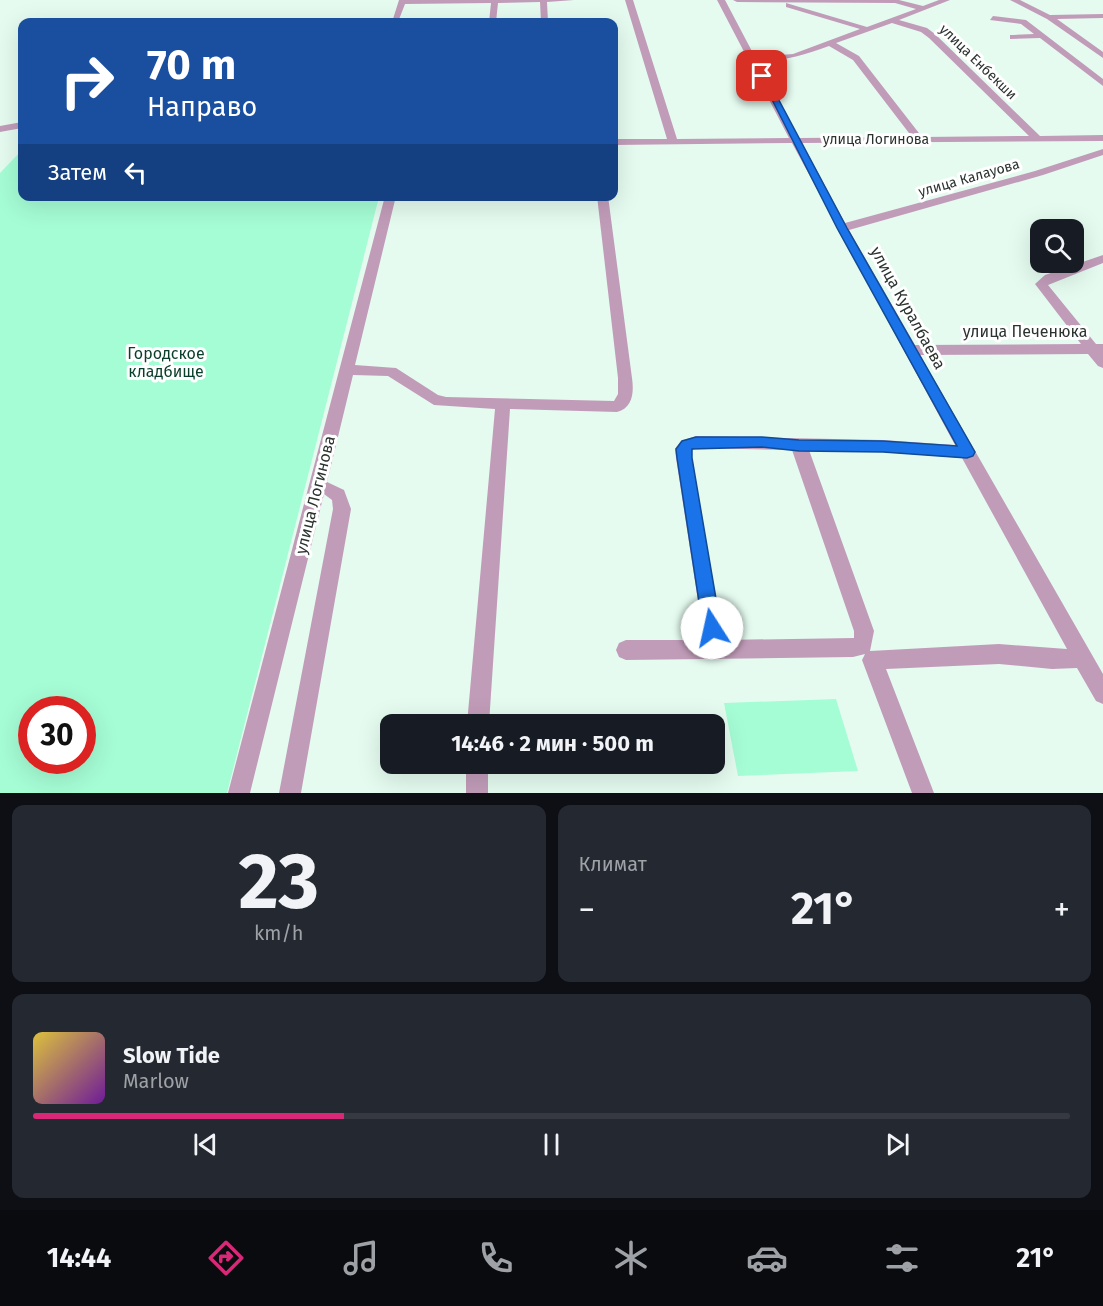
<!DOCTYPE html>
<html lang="ru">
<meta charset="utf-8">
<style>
:root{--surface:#171b24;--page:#242831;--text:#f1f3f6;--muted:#9ea1a6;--line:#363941;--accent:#db2777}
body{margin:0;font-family:"Fira Sans",sans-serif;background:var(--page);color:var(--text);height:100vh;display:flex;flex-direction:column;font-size:22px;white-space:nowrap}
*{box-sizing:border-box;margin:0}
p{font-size:20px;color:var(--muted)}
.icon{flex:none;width:33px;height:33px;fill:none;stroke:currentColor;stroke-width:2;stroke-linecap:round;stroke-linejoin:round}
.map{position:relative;height:793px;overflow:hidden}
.sheet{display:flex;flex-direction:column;gap:12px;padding:12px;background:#0d0f14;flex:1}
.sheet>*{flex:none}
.hud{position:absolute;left:18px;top:18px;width:600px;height:183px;border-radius:12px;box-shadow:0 6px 24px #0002;background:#1a4fa0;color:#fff;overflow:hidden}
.buttons{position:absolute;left:1030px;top:219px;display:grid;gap:12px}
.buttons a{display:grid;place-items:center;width:54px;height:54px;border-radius:12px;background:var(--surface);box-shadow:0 6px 24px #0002;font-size:30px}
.speed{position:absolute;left:18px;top:696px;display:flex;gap:12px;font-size:30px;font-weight:700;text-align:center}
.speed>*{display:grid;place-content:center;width:78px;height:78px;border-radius:50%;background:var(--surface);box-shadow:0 6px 24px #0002;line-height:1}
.speed .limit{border:9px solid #d22;background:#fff;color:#111}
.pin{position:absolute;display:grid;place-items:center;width:51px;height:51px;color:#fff;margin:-26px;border-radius:12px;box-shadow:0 3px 9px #0006}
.me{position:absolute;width:66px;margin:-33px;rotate:350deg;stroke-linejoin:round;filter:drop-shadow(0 0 4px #0008)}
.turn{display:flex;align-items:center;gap:21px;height:126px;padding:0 30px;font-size:27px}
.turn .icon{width:78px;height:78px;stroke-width:2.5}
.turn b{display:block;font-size:42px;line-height:51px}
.then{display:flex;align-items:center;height:57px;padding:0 30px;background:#0003;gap:12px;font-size:22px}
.big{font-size:45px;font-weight:700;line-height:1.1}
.sheet .tile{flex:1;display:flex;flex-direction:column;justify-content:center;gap:9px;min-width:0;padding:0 21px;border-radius:12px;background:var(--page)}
.sheet .dial{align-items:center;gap:0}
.dial b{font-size:78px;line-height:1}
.song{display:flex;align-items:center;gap:18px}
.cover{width:72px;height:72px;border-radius:9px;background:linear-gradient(135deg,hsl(50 70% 55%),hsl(280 70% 35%))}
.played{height:6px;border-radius:3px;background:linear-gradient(90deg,var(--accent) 30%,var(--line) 30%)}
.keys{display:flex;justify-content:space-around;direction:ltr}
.heat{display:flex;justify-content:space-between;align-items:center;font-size:33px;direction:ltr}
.sheet .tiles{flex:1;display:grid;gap:12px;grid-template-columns:1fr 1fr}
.tile:last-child{grid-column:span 2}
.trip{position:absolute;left:380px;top:714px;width:345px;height:60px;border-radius:12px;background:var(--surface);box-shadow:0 6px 24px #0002;font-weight:700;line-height:60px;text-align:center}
.menu{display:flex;height:96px;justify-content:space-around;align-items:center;background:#090b0e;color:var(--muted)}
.menu .icon{width:42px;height:42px}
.menu .selected{color:var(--accent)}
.menu b{font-size:27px;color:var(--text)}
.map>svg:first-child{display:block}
.green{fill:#a5fdd5;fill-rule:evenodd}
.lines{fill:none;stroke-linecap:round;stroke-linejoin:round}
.minor{fill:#c19cb9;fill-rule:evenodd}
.route{fill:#1a73e8;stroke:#114b97;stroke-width:1.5}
.labels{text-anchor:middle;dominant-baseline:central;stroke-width:6;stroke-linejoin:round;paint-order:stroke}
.far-street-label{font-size:14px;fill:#2b332f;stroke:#fff}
.street-label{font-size:16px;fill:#2b332f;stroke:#fff}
.park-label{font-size:16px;fill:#093e2b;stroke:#fff}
</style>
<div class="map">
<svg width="1103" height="793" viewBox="0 0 1103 793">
<rect width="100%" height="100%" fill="#e5fbf0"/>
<g class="green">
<path d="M22,150V196L379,197L227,793H0V173ZM32,710H82V760H32Z"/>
<path d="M836,699L858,771L738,776L724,703Z"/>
</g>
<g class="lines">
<g class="minor">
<path d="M399,0H574L547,2L548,22H541L540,2L498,3L496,22H489L491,3L405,4L398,22H392Z"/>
<path d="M625,0H633L677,139L789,138L717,0H725L755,57L793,54L860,29L786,7V3L867,27L916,9L895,3L737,2L733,0H899L923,6L939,0H950L899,20L927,28L935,34L1040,136L1103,135V141L802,143L845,223L1035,171L1103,149V155L1043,175L849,230L915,345L1081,344L1035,284L1045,275L1103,255V263L1048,285L1096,344H1103V368L1098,366L1088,354L920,355L1103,674V704L1096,701L1077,668L1052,669L999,664L886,669L934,793H912L862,660L865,654L853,657L626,660L619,657L616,650L619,643L626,640H704L676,458L675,449L681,441L696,436L883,440L955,445L792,143L614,145V139H667ZM892,23L921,32L929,38L1029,136L922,137L859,56L836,43ZM829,46L853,60L912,137L799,138L758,61C784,61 805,55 829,46ZM696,448L792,450L854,631V638L723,640L692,458L691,451ZM809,450L883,452L962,458L1067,649L999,644L870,651L874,631Z"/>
<path d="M1010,0H1020L1050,15L1103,14V18L1057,19L1103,52V58L1047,19Z"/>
<path d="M993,16L1026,20L1103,79V86L1040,38L1010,39V35H1013L1034,34L1021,24L990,20Z"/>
<path d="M237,19H240L244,21L236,22Z"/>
<path d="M22,122V128L0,132V126Z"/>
<path d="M385,196H396L355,365L396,368L438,395L446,397L614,401L618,394V378L597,196H608L632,378C634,392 633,408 617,412L510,409L489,724H467L495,409L434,405L388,376L353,375L327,482L344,490L351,509L301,793H279L333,509L332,500L324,494L250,793H228Z"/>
<rect x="466" y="764" width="22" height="29"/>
</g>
</g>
<path class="route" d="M759,74L766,76L847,228L975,452L973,456L967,458L883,452L799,451L762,447L692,449V458L721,628L718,634L712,636L706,634L703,628L677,458L676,449L682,441L696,437H762L799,440L883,441L957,446L837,228Z"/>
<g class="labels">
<g class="far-street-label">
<text transform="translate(978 62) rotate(44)">улица Енбекши</text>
<text x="876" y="139">улица Логинова</text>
<text transform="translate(969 178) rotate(-16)">улица Калауова</text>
</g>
<g class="street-label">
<text transform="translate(908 308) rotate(61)">улица Куралбаева</text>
<text x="1025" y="331">улица Печенюка</text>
<text transform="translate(315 495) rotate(-76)">улица Логинова</text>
</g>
<g class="park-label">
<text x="166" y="353">Городское<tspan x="166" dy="18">кладбище</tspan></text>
</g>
</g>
</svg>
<div class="buttons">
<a><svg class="icon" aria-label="search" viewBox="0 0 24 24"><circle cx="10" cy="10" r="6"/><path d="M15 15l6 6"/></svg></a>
</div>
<div class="speed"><div class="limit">30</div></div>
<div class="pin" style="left:762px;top:76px;background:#d93025"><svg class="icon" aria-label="arrive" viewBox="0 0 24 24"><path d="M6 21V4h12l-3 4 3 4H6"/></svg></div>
<svg class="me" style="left:712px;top:628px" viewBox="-20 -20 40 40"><circle r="19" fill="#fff"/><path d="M0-13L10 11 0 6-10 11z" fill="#1a73e8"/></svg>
<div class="trip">14:46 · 2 мин · 500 m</div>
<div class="hud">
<div class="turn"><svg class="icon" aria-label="right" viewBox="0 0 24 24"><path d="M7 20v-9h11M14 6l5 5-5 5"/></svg><div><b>70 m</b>Направо</div></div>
<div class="then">Затем<svg class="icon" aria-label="left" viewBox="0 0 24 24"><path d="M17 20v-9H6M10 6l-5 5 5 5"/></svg></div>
</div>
</div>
<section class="sheet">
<div class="tiles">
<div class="tile dial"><b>23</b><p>km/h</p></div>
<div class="tile"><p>Климат</p>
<div class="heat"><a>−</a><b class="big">21°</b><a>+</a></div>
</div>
<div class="tile">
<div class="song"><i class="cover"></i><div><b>Slow Tide</b><p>Marlow</p></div></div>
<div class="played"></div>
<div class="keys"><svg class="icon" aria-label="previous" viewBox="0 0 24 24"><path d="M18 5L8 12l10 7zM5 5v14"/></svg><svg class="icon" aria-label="pause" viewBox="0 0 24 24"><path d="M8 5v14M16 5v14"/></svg><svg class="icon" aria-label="next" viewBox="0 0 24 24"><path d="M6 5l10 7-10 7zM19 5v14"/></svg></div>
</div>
</div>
</section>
<nav class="menu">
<b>14:44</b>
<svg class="icon selected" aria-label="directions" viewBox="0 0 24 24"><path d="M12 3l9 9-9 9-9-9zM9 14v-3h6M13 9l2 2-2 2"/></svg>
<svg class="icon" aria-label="music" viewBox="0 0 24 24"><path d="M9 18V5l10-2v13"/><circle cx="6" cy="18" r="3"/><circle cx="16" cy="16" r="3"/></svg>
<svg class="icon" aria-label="phone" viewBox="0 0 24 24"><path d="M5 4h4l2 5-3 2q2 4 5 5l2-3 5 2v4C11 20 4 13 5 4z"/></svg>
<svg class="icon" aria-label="climate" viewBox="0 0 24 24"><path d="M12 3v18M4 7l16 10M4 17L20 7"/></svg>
<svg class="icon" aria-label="car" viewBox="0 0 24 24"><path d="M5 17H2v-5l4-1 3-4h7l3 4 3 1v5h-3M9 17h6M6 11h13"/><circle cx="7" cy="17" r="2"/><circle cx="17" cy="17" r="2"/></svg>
<svg class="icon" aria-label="filters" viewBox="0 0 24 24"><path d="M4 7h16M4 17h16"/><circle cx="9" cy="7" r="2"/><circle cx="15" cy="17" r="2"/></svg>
<b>21°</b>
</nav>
